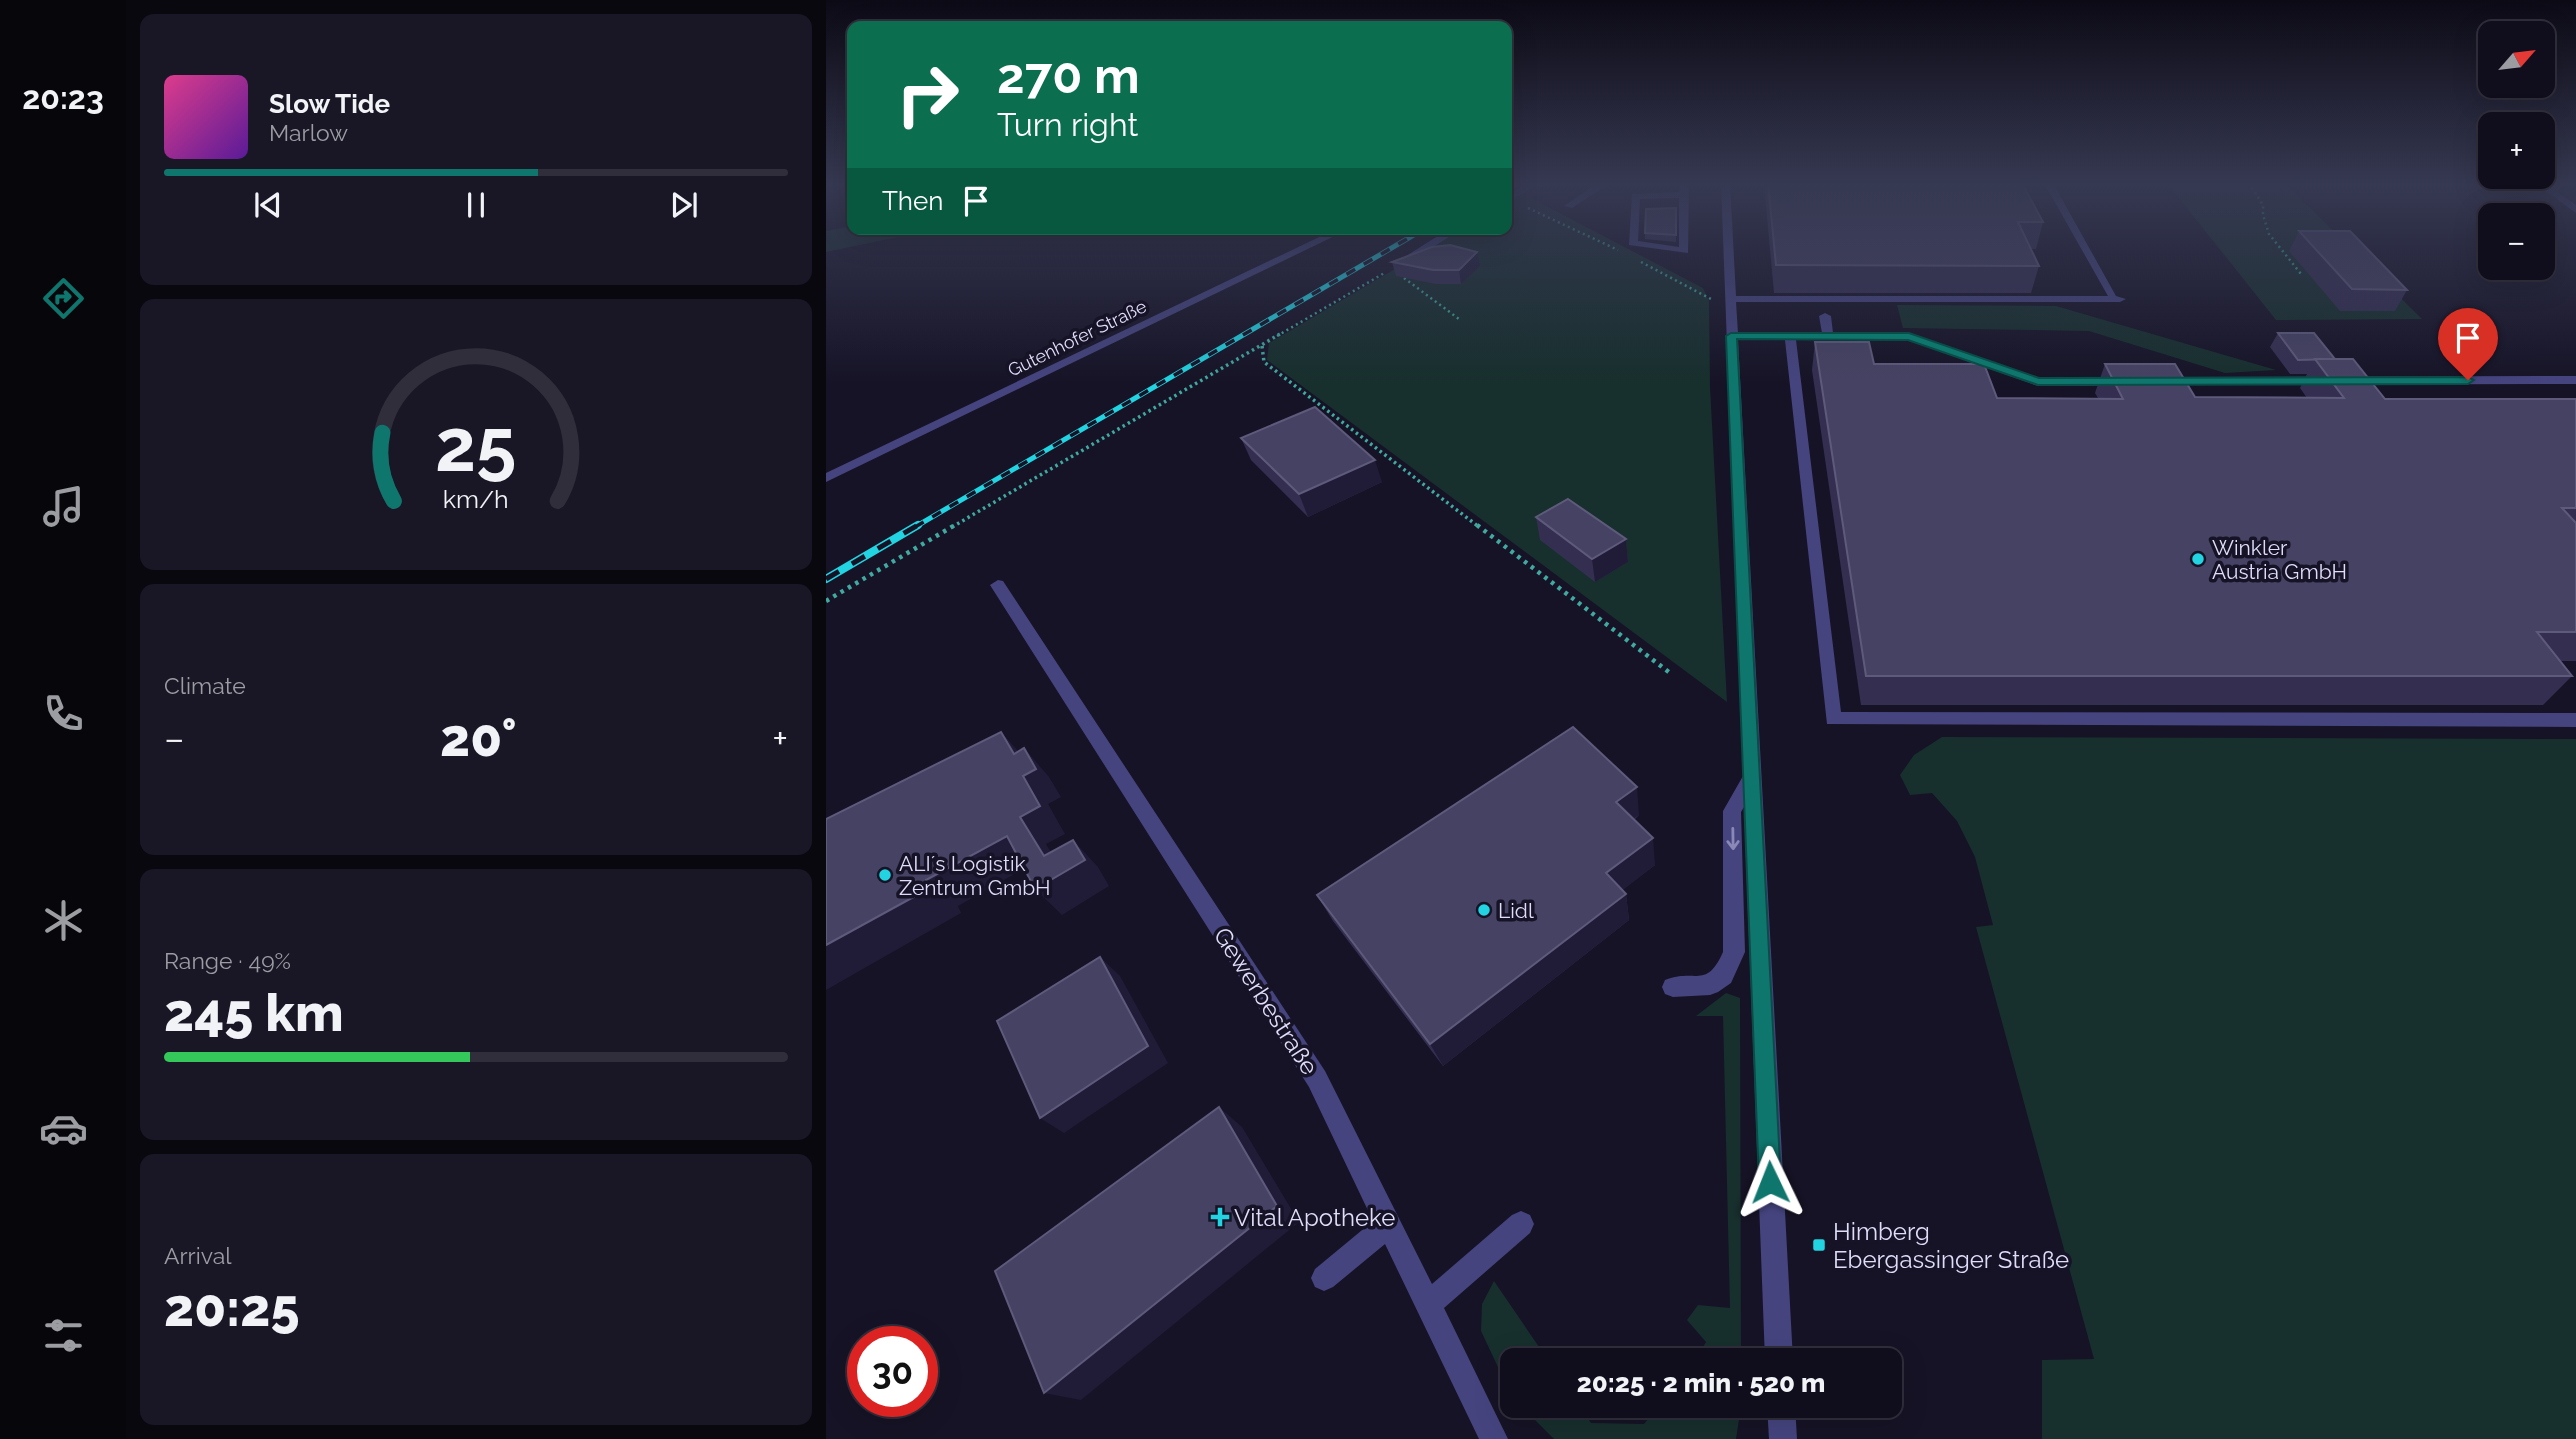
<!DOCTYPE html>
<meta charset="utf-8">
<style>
:root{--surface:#100e1c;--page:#191725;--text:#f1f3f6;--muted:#9c9ca3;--line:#302e3b;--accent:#0f766e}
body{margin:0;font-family:Raleway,sans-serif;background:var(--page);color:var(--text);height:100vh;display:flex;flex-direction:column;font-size:26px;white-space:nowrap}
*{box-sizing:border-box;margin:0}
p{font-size:23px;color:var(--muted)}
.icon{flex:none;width:38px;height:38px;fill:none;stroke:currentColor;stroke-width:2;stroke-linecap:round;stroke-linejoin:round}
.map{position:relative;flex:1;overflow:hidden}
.details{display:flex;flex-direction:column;gap:14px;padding:14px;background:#09080f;width:700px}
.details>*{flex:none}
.guide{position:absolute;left:21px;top:21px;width:665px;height:214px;border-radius:14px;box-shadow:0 7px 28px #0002,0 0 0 2px var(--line);background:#0b6e4f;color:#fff;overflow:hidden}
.needle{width:46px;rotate:62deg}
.fabs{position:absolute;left:1652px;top:21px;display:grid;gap:14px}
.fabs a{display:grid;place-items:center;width:77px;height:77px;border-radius:14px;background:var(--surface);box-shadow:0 7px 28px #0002,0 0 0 2px var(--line);font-size:35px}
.speed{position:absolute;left:21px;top:1326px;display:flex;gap:14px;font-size:35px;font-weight:700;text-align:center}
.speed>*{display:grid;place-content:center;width:91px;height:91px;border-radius:50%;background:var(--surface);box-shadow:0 7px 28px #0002,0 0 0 2px var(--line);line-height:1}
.speed .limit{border:10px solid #d22;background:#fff;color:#111}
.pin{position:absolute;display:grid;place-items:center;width:60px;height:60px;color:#fff;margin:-72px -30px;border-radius:50% 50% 50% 0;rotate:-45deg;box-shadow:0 0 7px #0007}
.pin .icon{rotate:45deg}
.me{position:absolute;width:77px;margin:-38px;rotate:358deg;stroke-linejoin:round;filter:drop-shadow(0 0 5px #0008)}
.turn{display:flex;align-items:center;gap:24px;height:147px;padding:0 35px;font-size:32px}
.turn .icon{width:91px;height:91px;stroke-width:2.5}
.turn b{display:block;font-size:49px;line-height:60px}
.then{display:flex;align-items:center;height:66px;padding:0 35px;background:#0003;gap:14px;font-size:26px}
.big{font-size:52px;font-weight:800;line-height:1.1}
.details .widget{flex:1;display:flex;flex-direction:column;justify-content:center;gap:10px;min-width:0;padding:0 24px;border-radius:14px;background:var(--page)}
.details .dial{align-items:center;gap:0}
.dial svg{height:182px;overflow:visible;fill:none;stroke:var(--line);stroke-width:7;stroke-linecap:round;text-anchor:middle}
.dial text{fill:var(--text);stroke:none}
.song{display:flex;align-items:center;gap:21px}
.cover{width:84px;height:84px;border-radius:10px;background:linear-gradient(135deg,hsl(330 70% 55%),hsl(270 70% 35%))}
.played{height:7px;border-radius:4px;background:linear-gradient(90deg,var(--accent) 60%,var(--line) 60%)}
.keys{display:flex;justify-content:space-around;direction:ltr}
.heat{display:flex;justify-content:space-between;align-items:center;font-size:38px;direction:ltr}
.charge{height:10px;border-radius:5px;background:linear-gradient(90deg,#34c759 49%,var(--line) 0)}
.trip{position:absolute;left:674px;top:1348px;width:402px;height:70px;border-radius:14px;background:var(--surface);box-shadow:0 7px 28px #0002,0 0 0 2px var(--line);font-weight:800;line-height:70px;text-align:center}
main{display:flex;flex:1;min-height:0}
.dock{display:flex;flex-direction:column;width:126px;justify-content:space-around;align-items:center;background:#06060b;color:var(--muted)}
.dock .icon{width:49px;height:49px}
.dock .current{color:var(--accent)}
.dock b{font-size:32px;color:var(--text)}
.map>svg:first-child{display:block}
.green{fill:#172f2d}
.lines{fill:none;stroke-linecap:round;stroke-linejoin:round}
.path-far2{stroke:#40aaa0;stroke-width:2.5;stroke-dasharray:2 3.5;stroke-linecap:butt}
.path-far1{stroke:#40aaa0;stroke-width:3.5;stroke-dasharray:2.5 3.5;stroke-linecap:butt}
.path{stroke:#40aaa0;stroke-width:4.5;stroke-dasharray:3.5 5;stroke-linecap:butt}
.minor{fill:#45447f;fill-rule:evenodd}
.rail-far1-casing{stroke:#22d4e1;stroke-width:5}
.rail-casing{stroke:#22d4e1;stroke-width:8}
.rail-far1{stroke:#161326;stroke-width:3.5;stroke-dasharray:10;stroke-linecap:butt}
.rail{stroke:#161326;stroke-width:5;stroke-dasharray:15;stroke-linecap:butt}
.wall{fill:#342f51}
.shaded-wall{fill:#201c38}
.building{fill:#464263;stroke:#5e5a7b;stroke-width:2}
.oneway{stroke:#8a89b6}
.route{fill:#0f766e;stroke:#0a4d48;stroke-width:2}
.poi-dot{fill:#22d4e1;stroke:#161326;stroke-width:2.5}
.labels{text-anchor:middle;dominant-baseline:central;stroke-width:7;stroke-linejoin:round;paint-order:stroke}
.far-street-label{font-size:18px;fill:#dfddfa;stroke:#161326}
.poi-label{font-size:21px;fill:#dfddfa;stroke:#161326;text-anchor:start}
.near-street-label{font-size:24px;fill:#dfddfa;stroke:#161326}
.near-poi-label{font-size:24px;fill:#dfddfa;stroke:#161326;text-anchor:start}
</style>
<main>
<nav class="dock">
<b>20:23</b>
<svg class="icon current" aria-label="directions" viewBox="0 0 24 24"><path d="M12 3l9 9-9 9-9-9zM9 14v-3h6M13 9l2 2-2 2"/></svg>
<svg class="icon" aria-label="music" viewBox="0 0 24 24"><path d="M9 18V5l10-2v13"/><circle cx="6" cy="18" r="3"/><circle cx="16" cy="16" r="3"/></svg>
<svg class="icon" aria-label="phone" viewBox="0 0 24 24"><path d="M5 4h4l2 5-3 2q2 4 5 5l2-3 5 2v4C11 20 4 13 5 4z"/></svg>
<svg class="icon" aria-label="climate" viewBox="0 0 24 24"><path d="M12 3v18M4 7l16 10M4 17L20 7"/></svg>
<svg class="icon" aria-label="car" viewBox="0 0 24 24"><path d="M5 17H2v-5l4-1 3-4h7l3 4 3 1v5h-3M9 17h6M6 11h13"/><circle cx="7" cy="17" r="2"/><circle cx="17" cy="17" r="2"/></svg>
<svg class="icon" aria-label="filters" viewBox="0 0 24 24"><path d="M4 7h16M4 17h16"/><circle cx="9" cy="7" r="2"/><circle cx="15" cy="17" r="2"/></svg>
</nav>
<section class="details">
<div class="widget">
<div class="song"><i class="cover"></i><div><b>Slow Tide</b><p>Marlow</p></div></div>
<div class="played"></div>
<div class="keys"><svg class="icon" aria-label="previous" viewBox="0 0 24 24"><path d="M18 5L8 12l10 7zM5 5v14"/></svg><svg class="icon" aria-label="pause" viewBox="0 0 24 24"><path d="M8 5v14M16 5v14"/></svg><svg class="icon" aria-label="next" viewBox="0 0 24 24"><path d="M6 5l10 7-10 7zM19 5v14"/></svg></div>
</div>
<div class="widget dial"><svg viewBox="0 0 100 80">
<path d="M14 69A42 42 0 1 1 86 69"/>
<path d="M14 69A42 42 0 0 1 9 39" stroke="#0f766e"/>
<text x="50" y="56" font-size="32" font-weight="700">25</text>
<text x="50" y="72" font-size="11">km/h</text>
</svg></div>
<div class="widget"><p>Climate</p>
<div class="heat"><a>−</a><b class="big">20°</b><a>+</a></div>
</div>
<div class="widget"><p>Range · 49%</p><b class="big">245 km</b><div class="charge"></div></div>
<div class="widget"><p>Arrival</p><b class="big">20:25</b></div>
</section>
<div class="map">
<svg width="1750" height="1439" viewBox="0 0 1750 1439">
<rect width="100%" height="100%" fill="#161326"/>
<g class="green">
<path d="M1341,183H1459L1596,319L1450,320Z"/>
<path d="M697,194L877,288L883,301L884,387L901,702L441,360L443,343L637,229H681V204Z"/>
<path d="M26,226V229H110L0,252V231Z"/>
<path d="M1071,305L1230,306L1450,370L1399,373L1263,331L1077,328Z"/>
<path d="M1116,737L1750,739V1439H1216V1360L1268,1359L1150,927L1167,925L1149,857L1131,821L1106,793L1084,795L1074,775L1088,755Z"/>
<path d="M900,993L914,998L915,1360H869L880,1342L861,1320L872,1305L904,1308L897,1016H870Z"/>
<path d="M668,1281L722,1360H686V1397L655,1331L656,1304Z"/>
<path d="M694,1405H753L765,1423L818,1424L834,1405L915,1406L910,1439H728Z"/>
</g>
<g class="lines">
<g class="path-far2">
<path d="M1423,183L1437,205V215L1443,234L1475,274"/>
<path d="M702,208L792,250"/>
<path d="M815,262L885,299"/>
<path d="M578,278L633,319"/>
<path d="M451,336L560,272"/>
</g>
<g class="path-far1">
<path d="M436,346L438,362L653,527"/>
<path d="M126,527L454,334"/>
</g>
<g class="path">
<path d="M651,525L844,673"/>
<path d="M0,601L129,525"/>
</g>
<g class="minor">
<path d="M703,183H714L681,203V196Z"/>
<path d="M797,183L776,188L746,208L738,206L770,184Z"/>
<path d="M854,183H863L862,253L803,245L806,194L853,192ZM853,198V247L812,241L814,199Z"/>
<path d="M895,183H904L910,296H1282L1218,183H1227L1290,296L1300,299L1294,302H910L912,333H996L993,316L999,313L1005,316L1007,333L1083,334L1213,378H1295L1301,382L1295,386H1212L1082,340H970L1015,712L1750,713V727L1001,724L959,340H912L967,1360H939L918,807L915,812L919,952L905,983L892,992L884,995L847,997L839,994L836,987L839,980C870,968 880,990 897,952V811L917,776Z"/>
<path d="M1709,183H1719L1750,205V213Z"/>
<path d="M510,229H523L0,482V473Z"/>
<path d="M623,229H636L578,265L569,263Z"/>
<path d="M1750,376V384L1337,385L1331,381L1337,377Z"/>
<path d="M172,580L177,581L499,1071L606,1284L686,1215L695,1211L704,1215L708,1224L704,1233L618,1308L682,1439H653L559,1244L507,1287L498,1291L489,1287L485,1278L489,1269L547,1221L483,1087L164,585Z"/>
<path d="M941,1405H969L971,1439H943Z"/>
</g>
<defs>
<path id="rail-far1" d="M89,527L598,229"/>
<path id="rail" d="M0,579L92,525"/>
</defs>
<use href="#rail-far1" class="rail-far1-casing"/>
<use href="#rail" class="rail-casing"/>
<use href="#rail-far1" class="rail-far1"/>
<use href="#rail" class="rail"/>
</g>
<g class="wall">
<path d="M938,183H1172L1217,222L1210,249H1205L1213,266L1205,293H948Z"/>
<path d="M850,208V242L819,239V233Z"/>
<path d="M1473,231L1581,290L1569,311H1514L1463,251Z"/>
<path d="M566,262L654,266L635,284H610L570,276Z"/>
<path d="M1452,333L1509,359L1559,399H1750V661H1734L1746,676L1717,705H1035L986,370L989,342L1048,364L1171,398H1272L1269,393L1279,364L1369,397L1481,398L1474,388L1481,374H1464L1444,347Z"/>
<path d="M415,438L556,482L482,517L425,460Z"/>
<path d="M710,517L800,539L802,562L769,582L714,540Z"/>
<path d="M813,815L808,820L829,865L796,890L800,894L803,920L617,1066L507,921L491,895Z"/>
</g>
<g class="shaded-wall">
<path d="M651,252L654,266L635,284L633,270Z"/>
<path d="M549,460L556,482L482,517L473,494Z"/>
<path d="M800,539L802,562L769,582L766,559Z"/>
<path d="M175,732L200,760L198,748L223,777L235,797L222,804L239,834L220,844L237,872L247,840L272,867L283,886L236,915L209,889L218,856L194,817L197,776L188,754Z"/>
<path d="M811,787L813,815L793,830L790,802Z"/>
<path d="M181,836L208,863L132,906L135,913L0,990V945L100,880Z"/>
<path d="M827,838L829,865L784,900L780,873Z"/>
<path d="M800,894L803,920L617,1066L604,1044Z"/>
<path d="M274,957L294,976L342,1063L238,1133L214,1118Z"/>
<path d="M393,1107L416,1127L473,1222L255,1400L218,1393Z"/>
</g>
<g class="building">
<path d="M942,183H1172L1173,185H1197L1217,222H1192L1213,266L950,265Z"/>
<path d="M850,208V235L819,233L820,209Z"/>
<path d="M1473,231H1524L1581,290L1526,289Z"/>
<path d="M624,245L651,252L633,270H607L566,262L606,247Z"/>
<path d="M1452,333H1488L1509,359L1472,360Z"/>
<path d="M989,342H1043L1048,364H1158L1171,398L1297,399L1279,364H1349L1369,397L1518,398L1489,359H1527L1559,399H1750V508H1736L1750,523V632H1711L1746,676H1040Z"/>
<path d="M489,407L549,460L473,494L415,438Z"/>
<path d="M742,499L800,539L766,559L710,517Z"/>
<path d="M747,727L811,787L790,802L827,838L780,873L800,894L604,1044L491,895Z"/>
<path d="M175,732L188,754L198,748L210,769L197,776L214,806L194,817L218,856L247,840L259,860L209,889L181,836L100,880L104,888L0,945V819Z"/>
<path d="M274,957L322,1046L214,1118L171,1021Z"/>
<path d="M393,1107L451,1206L218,1393L169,1271Z"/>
</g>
<defs><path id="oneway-shaft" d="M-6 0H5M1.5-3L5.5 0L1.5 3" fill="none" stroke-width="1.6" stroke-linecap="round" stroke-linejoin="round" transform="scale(1.75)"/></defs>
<use class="oneway" href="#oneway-shaft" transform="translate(907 839) rotate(89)"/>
<linearGradient id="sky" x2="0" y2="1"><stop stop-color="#0c0a15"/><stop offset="0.48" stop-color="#363952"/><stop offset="1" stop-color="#363952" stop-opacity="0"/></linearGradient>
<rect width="1750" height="384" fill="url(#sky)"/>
<path class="route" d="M905,333H1083L1213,378L1642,377L1648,380L1642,384L1212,385L1082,340L911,339L955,1182L952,1190L944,1194L936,1190L933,1182L900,336Z"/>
<g class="poi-dot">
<circle cx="1372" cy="559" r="7"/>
<circle cx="59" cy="875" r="7"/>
<circle cx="658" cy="910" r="7"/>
<path d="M390.5 1206.5h7v7h7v7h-7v7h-7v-7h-7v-7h7z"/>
<rect x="986" y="1238" width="14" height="14" rx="3.5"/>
</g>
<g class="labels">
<g class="far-street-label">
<text transform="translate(251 338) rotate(-26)">Gutenhofer Straße</text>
</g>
<g class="poi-label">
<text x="1386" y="547">Winkler<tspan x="1386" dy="24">Austria GmbH</tspan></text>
<text x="73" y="863">ALI´s Logistik<tspan x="73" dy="24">Zentrum GmbH</tspan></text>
<text x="672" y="910">Lidl</text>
</g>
<g class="near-street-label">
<text transform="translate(440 1001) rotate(57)">Gewerbestraße</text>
</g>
<g class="near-poi-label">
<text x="408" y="1217">Vital Apotheke</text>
<text x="1007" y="1231">Himberg<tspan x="1007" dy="28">Ebergassinger Straße</tspan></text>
</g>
</g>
</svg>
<div class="fabs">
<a><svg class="needle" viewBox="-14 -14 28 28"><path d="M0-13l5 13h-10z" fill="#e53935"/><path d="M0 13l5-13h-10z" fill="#9c9ca3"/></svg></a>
<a>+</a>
<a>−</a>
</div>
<div class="speed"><div class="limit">30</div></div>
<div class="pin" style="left:1642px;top:380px;background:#d93025"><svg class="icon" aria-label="arrive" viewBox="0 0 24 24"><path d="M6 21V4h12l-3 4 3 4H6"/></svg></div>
<svg class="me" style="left:944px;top:1182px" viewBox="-20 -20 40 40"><path d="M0-17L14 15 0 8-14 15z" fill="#0f766e" stroke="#fff" stroke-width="4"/></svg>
<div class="trip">20:25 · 2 min · 520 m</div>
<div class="guide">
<div class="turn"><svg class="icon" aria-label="right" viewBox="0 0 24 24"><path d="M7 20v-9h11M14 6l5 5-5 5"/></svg><div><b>270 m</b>Turn right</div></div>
<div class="then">Then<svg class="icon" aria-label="arrive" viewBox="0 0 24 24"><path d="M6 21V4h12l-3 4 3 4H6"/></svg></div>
</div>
</div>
</main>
